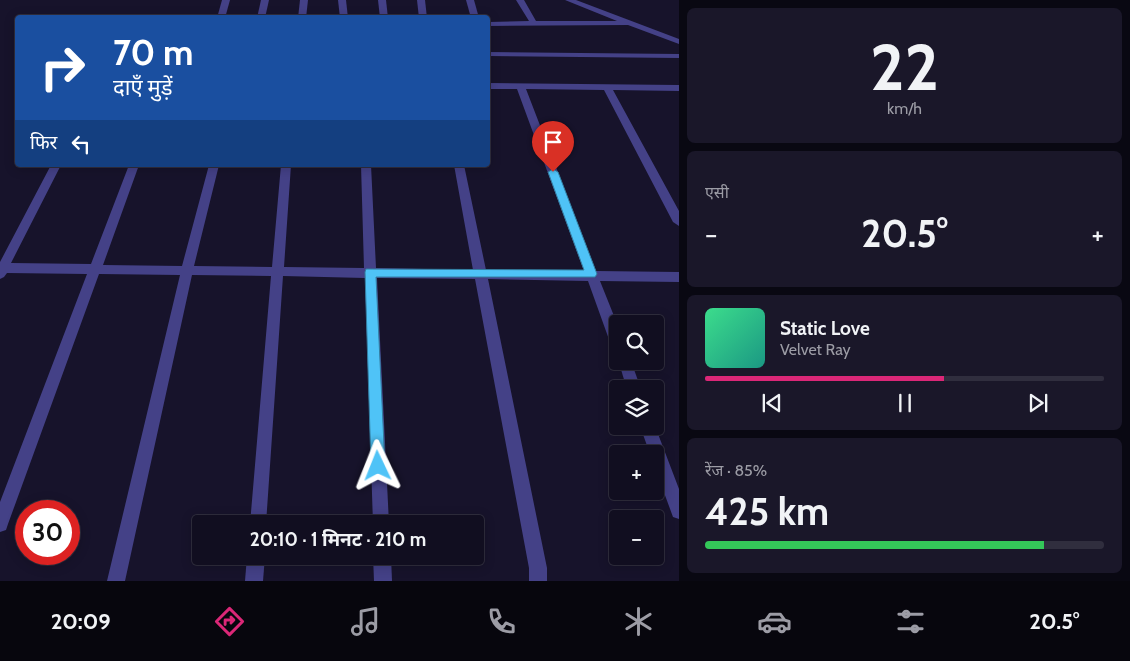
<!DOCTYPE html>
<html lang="hi">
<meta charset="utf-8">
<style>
:root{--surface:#110e20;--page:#1a1729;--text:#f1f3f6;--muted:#9c9ca5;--line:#302e3e;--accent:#db2777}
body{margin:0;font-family:Cabin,"Noto Sans Devanagari",sans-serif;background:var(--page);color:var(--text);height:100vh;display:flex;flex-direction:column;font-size:19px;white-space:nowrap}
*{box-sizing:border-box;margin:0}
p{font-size:16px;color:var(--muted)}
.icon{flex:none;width:28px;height:28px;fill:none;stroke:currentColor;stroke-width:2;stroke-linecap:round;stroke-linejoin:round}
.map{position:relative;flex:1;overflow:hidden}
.sheet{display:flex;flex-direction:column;gap:8px;padding:8px;background:#090812;width:451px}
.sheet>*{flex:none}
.guide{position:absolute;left:15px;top:15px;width:475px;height:152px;border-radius:5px;box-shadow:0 2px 12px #0003,0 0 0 1px var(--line);background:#1a4fa0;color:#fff;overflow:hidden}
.controls{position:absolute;left:609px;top:315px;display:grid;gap:10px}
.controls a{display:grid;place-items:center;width:55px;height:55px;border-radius:5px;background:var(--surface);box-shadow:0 2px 12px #0003,0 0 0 1px var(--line);font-size:25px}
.speed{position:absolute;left:15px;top:500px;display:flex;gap:10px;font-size:25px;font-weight:700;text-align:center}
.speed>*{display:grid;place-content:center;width:65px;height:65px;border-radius:50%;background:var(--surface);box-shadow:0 2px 12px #0003,0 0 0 1px var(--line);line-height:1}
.speed .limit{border:8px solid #d22;background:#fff;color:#111}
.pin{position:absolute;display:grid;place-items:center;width:42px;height:42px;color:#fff;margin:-51px -21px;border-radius:50% 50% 50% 0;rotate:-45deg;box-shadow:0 0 5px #0007}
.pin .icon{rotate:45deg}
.me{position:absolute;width:55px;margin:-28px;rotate:358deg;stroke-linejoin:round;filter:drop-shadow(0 0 4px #0008)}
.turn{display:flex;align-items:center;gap:18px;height:105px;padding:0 15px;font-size:22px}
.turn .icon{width:65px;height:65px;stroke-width:2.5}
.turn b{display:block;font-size:35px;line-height:42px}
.then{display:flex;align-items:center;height:48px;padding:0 15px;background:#0003;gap:10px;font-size:19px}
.big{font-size:38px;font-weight:700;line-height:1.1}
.sheet .card{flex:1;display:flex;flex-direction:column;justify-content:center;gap:8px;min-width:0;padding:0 18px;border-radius:8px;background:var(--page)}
.sheet .dial{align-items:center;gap:0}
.dial b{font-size:65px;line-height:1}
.song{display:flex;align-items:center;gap:15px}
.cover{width:60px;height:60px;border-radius:8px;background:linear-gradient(135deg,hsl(150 70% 55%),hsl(170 70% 35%))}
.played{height:5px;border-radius:2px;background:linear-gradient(90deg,var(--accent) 60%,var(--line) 60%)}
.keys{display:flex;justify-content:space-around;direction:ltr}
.heat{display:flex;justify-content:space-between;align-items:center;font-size:28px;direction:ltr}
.charge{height:8px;border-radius:4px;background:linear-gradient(90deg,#34c759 85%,var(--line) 0)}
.trip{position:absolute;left:192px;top:515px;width:292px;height:50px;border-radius:5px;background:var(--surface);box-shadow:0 2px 12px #0003,0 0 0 1px var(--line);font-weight:700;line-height:50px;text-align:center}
.dock{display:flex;height:80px;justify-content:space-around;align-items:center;background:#07060d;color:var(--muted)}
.dock .icon{width:35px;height:35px}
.dock .on{color:var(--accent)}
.dock b{font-size:22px;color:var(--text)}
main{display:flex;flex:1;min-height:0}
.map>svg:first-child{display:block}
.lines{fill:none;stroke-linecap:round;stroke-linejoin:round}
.minor{fill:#444187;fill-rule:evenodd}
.route{fill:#4fc3f7;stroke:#337fa1}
</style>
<main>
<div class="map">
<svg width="679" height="581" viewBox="0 0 679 581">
<rect width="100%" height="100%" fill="#17132b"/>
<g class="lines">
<g class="minor">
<path d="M222,0H230L225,18H217Z"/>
<path d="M261,0H269L265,18H257Z"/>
<path d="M300,0H308L306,18H298Z"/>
<path d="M338,0H346L348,18H340Z"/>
<path d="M378,0H386L388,18H380Z"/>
<path d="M417,0H425L427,18H419Z"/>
<path d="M466,0H474L479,18H471Z"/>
<path d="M516,0H524L536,21H617L565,0H576L679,39V44L628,25L488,26V22L529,21Z"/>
<path d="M488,52L679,54V58L488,56Z"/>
<path d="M488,83L679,85V91L613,90L679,211V226L673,222L604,90L526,89L596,271L679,272V282L600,281L618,326V351L613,349L611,345L588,281L488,279L547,568V581H529V568L475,279L377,278L389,524H373L365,278L283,276L266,524H250L271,276L192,275L125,581H107L180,275L99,274L8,524L6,530L0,532V502L87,274L7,273L4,277L0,279V262L51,165H61L11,263L91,264L129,165H139L103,265L182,266L209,165H219L194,266L272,267L281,165H291L284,267L364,268L361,165H371L376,268L473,270L454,165H464L486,270L584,271L517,89H488Z"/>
<path d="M618,360L631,361L641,389H627Z"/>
<path d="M640,426H655L679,489V519L673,517L655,468V454H650Z"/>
<path d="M247,556H265L263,581H245Z"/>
<path d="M373,556H391L392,581H374Z"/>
</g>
</g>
<path class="route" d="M553,169L558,172L597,274L595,277H376L385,466L383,471L378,473L373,471L371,466L365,272L366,269L584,270L548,172Z"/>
</svg>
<div class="controls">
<a><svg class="icon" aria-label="search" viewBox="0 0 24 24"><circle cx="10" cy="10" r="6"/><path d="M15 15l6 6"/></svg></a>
<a><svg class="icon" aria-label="layers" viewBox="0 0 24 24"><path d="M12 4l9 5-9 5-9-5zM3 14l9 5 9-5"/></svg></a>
<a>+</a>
<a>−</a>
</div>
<div class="speed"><div class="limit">30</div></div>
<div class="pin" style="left:553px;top:172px;background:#d93025"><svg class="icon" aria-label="arrive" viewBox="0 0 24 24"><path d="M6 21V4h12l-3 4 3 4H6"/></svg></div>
<svg class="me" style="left:378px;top:466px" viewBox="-20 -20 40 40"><path d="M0-17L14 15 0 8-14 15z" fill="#4fc3f7" stroke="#fff" stroke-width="4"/></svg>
<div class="trip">20:10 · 1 मिनट · 210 m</div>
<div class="guide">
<div class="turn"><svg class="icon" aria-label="right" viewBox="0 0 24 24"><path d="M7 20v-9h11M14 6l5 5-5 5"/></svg><div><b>70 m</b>दाएँ मुड़ें</div></div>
<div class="then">फिर<svg class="icon" aria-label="left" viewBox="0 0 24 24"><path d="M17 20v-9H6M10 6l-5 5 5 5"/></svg></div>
</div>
</div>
<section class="sheet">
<div class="card dial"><b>22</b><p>km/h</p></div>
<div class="card"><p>एसी</p>
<div class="heat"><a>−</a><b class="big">20.5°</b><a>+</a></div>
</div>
<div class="card">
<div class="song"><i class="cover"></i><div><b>Static Love</b><p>Velvet Ray</p></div></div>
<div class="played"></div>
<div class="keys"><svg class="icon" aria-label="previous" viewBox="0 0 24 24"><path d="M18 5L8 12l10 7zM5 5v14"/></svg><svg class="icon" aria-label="pause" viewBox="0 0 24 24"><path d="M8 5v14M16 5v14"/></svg><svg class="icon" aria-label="next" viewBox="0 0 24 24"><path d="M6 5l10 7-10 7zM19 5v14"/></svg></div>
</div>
<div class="card"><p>रेंज · 85%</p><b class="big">425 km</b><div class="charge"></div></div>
</section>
</main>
<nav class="dock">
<b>20:09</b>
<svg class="icon on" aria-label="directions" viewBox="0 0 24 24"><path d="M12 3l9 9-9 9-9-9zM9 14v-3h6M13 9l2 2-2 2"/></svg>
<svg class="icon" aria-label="music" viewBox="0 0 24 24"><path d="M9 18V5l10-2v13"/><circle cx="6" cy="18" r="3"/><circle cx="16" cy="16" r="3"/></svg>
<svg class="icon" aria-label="phone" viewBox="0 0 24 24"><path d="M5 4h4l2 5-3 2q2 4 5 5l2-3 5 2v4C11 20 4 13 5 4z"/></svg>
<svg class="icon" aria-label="climate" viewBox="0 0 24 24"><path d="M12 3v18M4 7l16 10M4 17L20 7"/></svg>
<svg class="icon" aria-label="car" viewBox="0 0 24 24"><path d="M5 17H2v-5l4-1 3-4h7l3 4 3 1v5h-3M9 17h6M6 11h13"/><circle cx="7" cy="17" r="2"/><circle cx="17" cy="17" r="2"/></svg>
<svg class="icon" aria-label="filters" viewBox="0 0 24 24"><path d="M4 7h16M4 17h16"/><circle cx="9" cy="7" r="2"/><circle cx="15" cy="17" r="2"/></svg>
<b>20.5°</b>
</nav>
